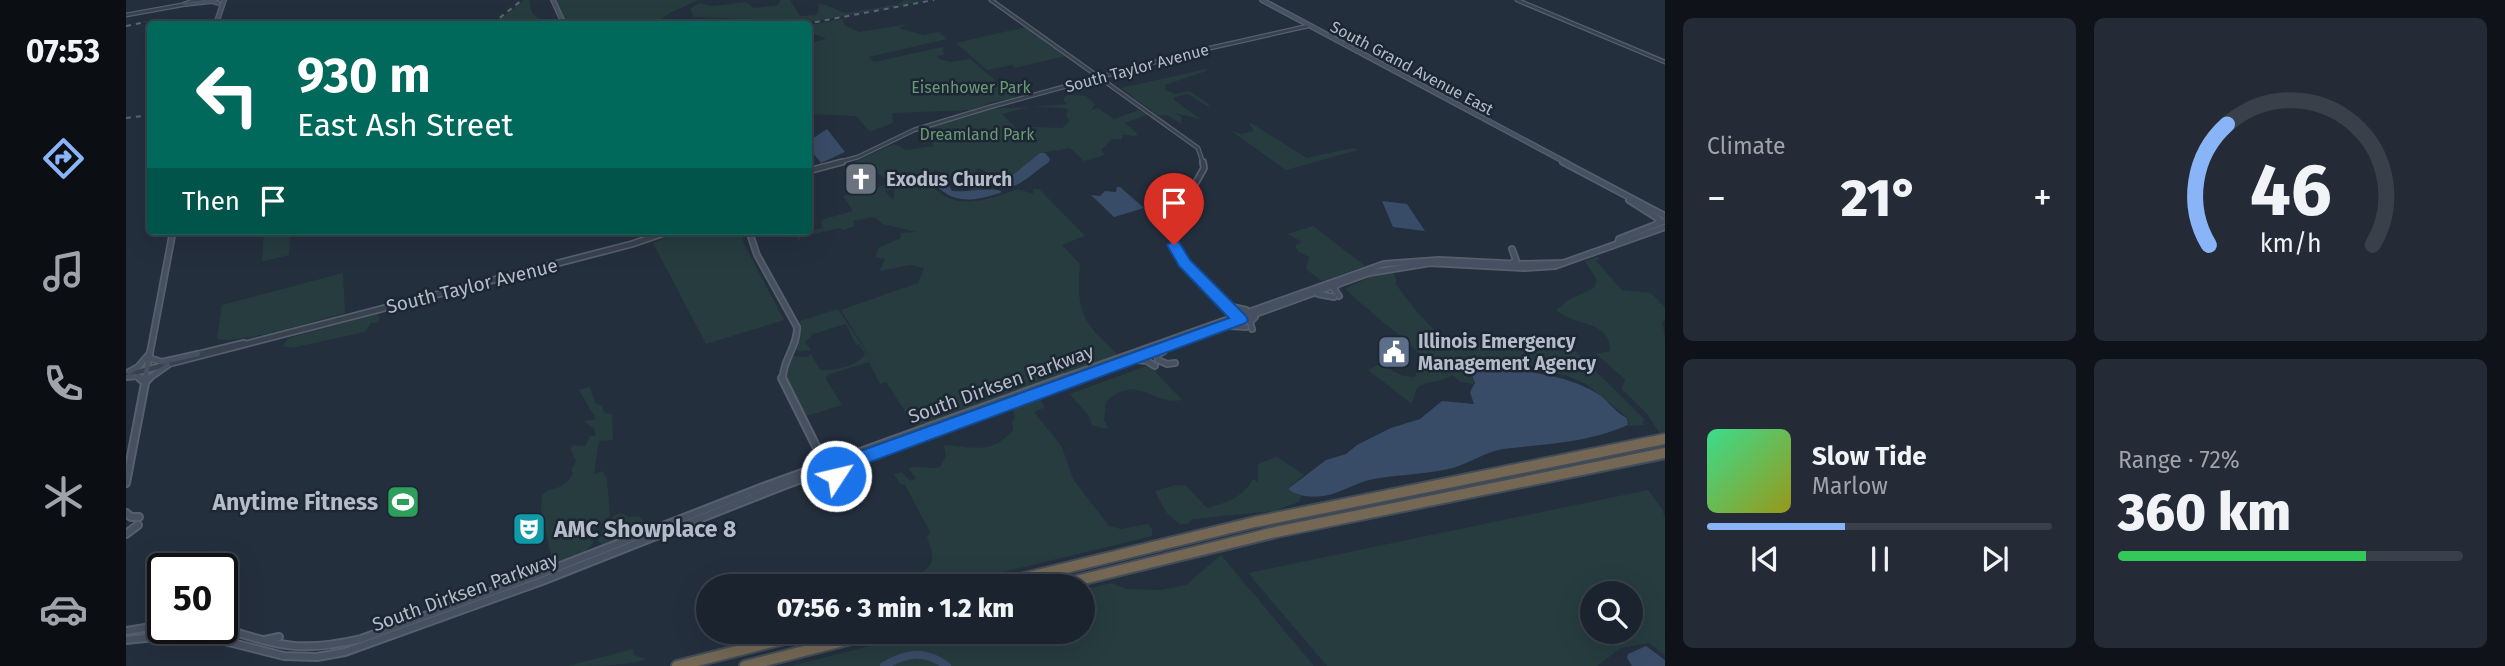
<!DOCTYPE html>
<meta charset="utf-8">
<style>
:root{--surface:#1b232e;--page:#242b36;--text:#f1f3f6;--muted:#a0a4aa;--line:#39404a;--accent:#8ab4f8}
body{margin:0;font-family:"Fira Sans",sans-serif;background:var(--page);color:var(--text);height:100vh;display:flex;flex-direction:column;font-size:26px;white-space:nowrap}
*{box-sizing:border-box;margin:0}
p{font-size:23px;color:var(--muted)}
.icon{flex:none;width:38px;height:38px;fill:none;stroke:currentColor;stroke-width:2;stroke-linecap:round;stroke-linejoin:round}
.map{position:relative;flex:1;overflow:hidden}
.side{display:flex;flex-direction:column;gap:18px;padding:18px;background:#0f1319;width:840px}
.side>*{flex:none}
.banner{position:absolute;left:21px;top:21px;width:665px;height:214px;border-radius:7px;box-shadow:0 7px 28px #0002,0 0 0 2px var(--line);background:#00695c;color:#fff;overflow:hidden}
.fabs{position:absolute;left:1454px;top:581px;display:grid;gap:14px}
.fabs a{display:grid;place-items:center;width:63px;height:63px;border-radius:50%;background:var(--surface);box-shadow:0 7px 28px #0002,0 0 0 2px var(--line);font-size:35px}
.speed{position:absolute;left:21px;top:553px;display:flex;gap:14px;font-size:35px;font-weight:700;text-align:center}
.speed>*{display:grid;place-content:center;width:91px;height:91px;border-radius:50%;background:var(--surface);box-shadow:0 7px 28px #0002,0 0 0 2px var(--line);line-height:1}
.speed .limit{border:4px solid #111;border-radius:10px;background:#fff;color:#111}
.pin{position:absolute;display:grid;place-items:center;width:60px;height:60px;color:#fff;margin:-72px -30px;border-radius:50% 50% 50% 0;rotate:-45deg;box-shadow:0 0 7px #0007}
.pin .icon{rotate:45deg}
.me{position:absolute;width:77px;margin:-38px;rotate:55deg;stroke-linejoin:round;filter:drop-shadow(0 0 5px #0008)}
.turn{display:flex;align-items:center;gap:24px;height:147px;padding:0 35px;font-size:32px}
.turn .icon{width:91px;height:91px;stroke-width:2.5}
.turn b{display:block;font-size:49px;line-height:60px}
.then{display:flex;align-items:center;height:66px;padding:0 35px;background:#0003;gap:14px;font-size:26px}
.big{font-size:52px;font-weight:800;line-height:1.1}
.side .card{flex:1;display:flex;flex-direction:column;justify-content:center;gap:10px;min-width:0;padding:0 24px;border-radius:10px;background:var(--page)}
.side .dial{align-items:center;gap:0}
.dial svg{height:182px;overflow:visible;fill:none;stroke:var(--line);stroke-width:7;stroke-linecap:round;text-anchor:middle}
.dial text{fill:var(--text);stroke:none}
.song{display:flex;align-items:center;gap:21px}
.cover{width:84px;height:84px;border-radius:10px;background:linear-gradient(135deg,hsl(150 70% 55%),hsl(60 70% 35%))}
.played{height:7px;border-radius:4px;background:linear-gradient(90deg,var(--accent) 40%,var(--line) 40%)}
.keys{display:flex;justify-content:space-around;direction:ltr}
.heat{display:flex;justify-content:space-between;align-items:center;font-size:38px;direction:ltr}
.charge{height:10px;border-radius:5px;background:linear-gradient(90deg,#34c759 72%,var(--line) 0)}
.side .tiles{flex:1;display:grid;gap:18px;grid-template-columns:repeat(2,1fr)}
.trip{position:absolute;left:570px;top:574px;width:399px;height:70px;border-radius:35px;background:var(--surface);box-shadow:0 7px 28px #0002,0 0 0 2px var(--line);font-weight:800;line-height:70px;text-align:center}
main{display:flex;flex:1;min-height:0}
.dock{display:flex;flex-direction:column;width:126px;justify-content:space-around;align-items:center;background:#0b0e12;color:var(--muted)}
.dock .icon{width:49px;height:49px}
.dock .on{color:var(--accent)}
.dock b{font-size:32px;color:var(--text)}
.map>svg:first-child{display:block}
.green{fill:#263c3f;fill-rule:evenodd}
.water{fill:#394c67}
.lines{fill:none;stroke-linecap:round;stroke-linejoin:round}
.river{stroke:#394c67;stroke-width:8}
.tertiary-far1-casing{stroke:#565f6c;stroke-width:5}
.tertiary-casing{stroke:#565f6c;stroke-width:8}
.secondary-far2-casing{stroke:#565f6c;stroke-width:6}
.secondary-far1-casing{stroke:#565f6c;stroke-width:8}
.secondary-casing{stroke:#565f6c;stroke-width:10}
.motorway-casing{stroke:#434c59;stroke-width:14}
.tertiary-far1{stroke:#38414e;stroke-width:2.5}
.tertiary{stroke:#38414e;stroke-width:4.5}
.secondary-far2{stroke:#465061;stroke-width:3.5}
.secondary-far1{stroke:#465061;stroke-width:4.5}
.secondary{stroke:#465061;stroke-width:6}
.motorway{stroke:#746855;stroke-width:10}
.rail{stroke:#5a6575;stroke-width:2;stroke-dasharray:5 5;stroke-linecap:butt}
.route{fill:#1a73e8;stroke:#114b97;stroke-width:2}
.labels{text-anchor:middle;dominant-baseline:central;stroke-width:5;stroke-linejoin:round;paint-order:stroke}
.far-street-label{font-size:16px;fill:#b4bcc9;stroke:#1d2633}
.far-park-label{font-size:16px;fill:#6b9a76;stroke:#1d2633}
.poi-label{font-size:19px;font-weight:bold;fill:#b4bcc9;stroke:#1d2633;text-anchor:start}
.street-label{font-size:19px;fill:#b4bcc9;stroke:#1d2633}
.near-poi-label{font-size:23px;font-weight:bold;fill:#b4bcc9;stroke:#1d2633;text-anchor:end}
</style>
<main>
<nav class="dock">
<b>07:53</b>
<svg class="icon on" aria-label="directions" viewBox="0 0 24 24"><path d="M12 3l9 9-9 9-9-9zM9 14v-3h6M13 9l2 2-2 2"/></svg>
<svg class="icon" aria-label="music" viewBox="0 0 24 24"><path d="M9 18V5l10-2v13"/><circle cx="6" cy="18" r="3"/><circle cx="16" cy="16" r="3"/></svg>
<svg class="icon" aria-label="phone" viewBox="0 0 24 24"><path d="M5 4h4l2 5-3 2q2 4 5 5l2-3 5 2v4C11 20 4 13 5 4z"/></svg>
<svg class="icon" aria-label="climate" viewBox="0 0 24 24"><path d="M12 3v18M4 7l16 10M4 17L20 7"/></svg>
<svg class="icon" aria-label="car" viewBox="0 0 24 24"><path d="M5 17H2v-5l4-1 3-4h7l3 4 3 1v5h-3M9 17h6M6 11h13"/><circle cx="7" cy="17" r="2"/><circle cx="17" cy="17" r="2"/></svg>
</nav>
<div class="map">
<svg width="1539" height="666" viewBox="0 0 1539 666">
<rect width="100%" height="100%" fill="#242f3e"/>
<g class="green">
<path d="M398,0H403L406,13L413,19L410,24H367Z"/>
<path d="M430,0H572L544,13L529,24H442Z"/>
<path d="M655,0H664L674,16L690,15L693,10L692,4C702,3 711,12 721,13L773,4L778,0L798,1L675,24H647L645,22L635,24L624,19L568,17L564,9L573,3L586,6L620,2L628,8L652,5Z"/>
<path d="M717,19L718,25L733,32L784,24L773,28L797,35L813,32L821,39L743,57L748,62L817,47L818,55L811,56L813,59L824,62L844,59L890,98L866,102L845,110L766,113L767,123L744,132L730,116L683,114V43L700,39L683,32V25Z"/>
<path d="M900,27L939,56L889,68L886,65L861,70L830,43Z"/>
<path d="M1080,69V71L1039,85L1040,90L1049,94L1063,91L1084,105L1081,106L1062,94L1049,97L1047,99L1074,119L1049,113L1055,117L1056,124L1041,115L1033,116L995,88Z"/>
<path d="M942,95L960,96L969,104L965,110L972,108L988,119L1013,110L1021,115L999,123L1010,132L1011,136L996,135V139H986L975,150L979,155L958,161L944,148L914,153L900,165L872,183L861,172L853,168L850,170L849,173L868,186L845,192L840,180L835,177L822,180L813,171L808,170L801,176C820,215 860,201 892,189L907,194V189H913L959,236L936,245L954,264C950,314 957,322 992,355L790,428L760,382L754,384L743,362L701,375L700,379L716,405L684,415H677C666,393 653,380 666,356L681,357L685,354L694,370C708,371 732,366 739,354L733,344L730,345L720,324L687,334L679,342L685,350L672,351L670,348L675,336L674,321L712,309L751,368L715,310L792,283L798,268L784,265L753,271L759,259L750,257L752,248L775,238L774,233L790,232L757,224L748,217L727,221L729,226L718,230L713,228L675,237L672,241L671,235L696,228L695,220L727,211L717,196L747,190L761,183L766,189L759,191L767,200L769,190C760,173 742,170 724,164L768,144L780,150L808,146L802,139L806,126L863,109L903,107L876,114L899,137L905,139L909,136L904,127L936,128L944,121L940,115L942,110L938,108L907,107L941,104L937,99Z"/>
<path d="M1125,123L1181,158L1227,148L1232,150L1160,170L1105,131L1116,134L1128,131L1123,124Z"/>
<path d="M1187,226L1239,266L1196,281L1180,269L1183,257L1173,252L1169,246L1176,242L1161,234Z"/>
<path d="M138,231H185L164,237L163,255L139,261H136Z"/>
<path d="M555,231H615L618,244L658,320L580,344L527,243Z"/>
<path d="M1471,257L1474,259L1470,261L1496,290L1525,293L1539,307V320L1536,322L1539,337V433L1534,434L1522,415L1496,389L1499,379L1470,354L1484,351C1485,320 1449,327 1430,310L1442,300L1468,288L1471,280L1459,261Z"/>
<path d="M1267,270L1271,281L1269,283L1291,312L1312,334L1321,338L1369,342L1390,338L1397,341L1438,340L1519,420L1516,422L1519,425L1503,426L1502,418L1460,384L1439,375L1396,368L1387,371L1348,370L1344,373L1348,379L1347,384L1335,382L1326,375C1316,383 1301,380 1291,388L1286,403L1282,401L1242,370L1254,364L1277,376L1288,377L1296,365L1297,357C1272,332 1244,313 1219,289L1252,273Z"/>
<path d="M217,273L219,313C189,321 116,344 91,339L96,305Z"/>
<path d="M251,314L254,318L251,323H245L239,332L165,348L156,346L163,338Z"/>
<path d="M1023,365L1056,400C1026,406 1011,372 980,402L978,421L983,428L979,429L966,425L963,416L944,394Z"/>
<path d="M464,387L469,403L476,406L478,412L486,415L487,440L473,441L468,474L477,471L481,480L484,516L466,532L467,543L458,552L427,566L415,508L416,495C428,484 437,493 447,473L445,470L450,461L444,448L447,445L459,446L464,436H470L468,428L457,421L470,419L453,390Z"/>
<path d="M914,399L919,407L908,412L936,447L947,479L983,526L995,529L1022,524L1026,529V536L820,586H782C801,564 814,570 801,537L804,532L779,485L774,484L768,474L776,472L784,481L790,478L782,468C794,465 803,470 814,467L820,456L818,445C849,447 865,455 887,430L886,421L889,418L887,410L902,402Z"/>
<path d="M1151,457L1178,475L1162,489L1176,495L1173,502L1148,511L1066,519L1062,524H1053L1040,512L1029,491L1049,485L1060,486L1081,508C1100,503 1118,497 1127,479L1132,482V464Z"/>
<path d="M1522,490L1536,509L1539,517V655L1523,643L1495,648L1471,666H1201L1122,573ZM1466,593H1505V632H1466Z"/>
<path d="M495,513L502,517L513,516L521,526L477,544L472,542C476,529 481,516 495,513Z"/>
<path d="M1095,555L1188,666H665L798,632H957V590L985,583L1001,589L1035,590L1060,585Z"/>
<path d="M507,649L508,655L520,659C505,666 461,666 441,666Z"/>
</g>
<g class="water">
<path d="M701,129L719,152L695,163L683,148V141Z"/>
<path d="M914,153H919L924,159L922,163C908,171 889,194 874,185Z"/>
<path d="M807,173L812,176L814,183L822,184L826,191C841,193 868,186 876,192C844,203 825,205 802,177Z"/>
<path d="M991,187H994L1018,208L988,217L965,195L974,196L979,191L990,192Z"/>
<path d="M1256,201L1281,204L1299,231L1267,227Z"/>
<path d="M1349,370C1387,368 1439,373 1472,394C1482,400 1489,413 1501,418L1502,425C1462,443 1418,444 1377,449C1359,452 1344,463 1327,468C1298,475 1271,474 1243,480C1227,484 1213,494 1197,496C1186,498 1171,496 1162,489L1200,460L1220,454L1231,445L1265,428L1294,419L1316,401L1348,404L1344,392L1349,383L1345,373Z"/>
<path d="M1520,646L1539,660V666H1506L1501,658L1502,654Z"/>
</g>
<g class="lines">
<path class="river" d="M758,666C781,652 799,650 821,666"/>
<defs>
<g id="tertiary-far1">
<path d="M865,0L1072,148L1077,163"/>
<path d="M1391,0L1539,62"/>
<path d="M63,2L75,0"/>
<path d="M0,15L61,4"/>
<path d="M710,163L732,157L788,130L864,107L1062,53L1182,26"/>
</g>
<g id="tertiary">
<path d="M1077,162L1078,168C1069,186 1053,207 1049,227C1041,262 1089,295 1111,317"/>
<path d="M682,171L716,162"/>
<path d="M69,355L118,343"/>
<path d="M0,375L506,244L544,231"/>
</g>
<g id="secondary-far2">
<path d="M427,0L438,24"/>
<path d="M1136,0L1441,163"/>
<path d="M59,4L86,1L92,3"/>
<path d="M90,24L98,0"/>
</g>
<g id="secondary-far1">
<path d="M1437,162L1539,216"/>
<path d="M1503,200L1533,219L1531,224"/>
<path d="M623,231L631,255L671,327C672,346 656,361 657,379"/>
<path d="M1492,242L1493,239L1539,221"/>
<path d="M1386,249L1390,260L1386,263"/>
<path d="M1211,285L1208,289L1213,296"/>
<path d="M1192,294L1208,297"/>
<path d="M1102,306L1120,310"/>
<path d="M1105,326L1120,327"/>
<path d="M1126,329L1124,322L1129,317"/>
<path d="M1038,351L1031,355L1032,360L1041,364L1049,363"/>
<path d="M23,358L36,362L72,354"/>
<path d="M1011,360L1021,361L1029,366"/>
<path d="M3,372L12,367L24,353"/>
<path d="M0,377L12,376L16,379"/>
<path d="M19,379L47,231"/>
<path d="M22,379L42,365"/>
<path d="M934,379L1258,264L1313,260L1393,264L1437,263"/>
<path d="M950,379L1243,273L1304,263L1398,268L1429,266L1539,227"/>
</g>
<g id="secondary">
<path d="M14,378L19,382"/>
<path d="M656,378L699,464"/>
<path d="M19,382L23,378"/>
<path d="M694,453L705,457L715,456"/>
<path d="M718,465L711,477L719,494V502"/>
<path d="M689,477L710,484"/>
<path d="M0,483L20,378"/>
<path d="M0,513L5,517H13"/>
<path d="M0,534L12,525"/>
<path d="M96,628C154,646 174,653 235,639L409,576L637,487L939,378"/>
<path d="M0,631L37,625"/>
<path d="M0,640L67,633L158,656L191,657L219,652L416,581L659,485L955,378"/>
<path d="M139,640L153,637"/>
</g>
<g id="motorway">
<path d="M866,586L1129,522L1539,439"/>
<path d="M929,586L1150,532L1539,453"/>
<path d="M551,666L686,632"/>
<path d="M619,666L753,632"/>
</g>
</defs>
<use href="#tertiary-far1" class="tertiary-far1-casing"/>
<use href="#tertiary" class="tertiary-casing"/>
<use href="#secondary-far2" class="secondary-far2-casing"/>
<use href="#secondary-far1" class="secondary-far1-casing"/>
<use href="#secondary" class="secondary-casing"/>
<use href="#motorway" class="motorway-casing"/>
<use href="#tertiary-far1" class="tertiary-far1"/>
<use href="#tertiary" class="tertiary"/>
<use href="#secondary-far2" class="secondary-far2"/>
<use href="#secondary-far1" class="secondary-far1"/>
<use href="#secondary" class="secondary"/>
<use href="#motorway" class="motorway"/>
<g class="rail">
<path d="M366,24L396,0"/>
<path d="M679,24L808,0"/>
<path d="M0,26L20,22"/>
<path d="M0,118L24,115"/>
</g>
</g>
<path class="route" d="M1048,241L1053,242L1064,260L1120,316L1122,320L1120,323L725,469C719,479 716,485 704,481L701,476L712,459L1103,318L1053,266L1041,245Z"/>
<defs>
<symbol id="church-square" viewBox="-11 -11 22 22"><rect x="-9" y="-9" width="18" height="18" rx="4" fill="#6b7280" stroke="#1d2633"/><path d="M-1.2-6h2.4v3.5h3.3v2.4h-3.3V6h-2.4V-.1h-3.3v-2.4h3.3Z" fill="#fff"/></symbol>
<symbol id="civic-square" viewBox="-11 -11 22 22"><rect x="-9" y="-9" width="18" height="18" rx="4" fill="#5c6f8a" stroke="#1d2633"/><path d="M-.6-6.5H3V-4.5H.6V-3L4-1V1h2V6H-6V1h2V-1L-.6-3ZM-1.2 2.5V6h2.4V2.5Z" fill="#fff"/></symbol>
<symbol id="stadium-square" viewBox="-11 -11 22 22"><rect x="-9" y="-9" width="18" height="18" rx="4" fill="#2e9e5b" stroke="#1d2633"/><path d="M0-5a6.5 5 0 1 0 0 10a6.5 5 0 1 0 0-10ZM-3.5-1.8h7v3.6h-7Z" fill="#fff"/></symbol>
<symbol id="theatre-square" viewBox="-11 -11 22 22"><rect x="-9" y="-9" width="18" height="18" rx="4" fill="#0f9aa8" stroke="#1d2633"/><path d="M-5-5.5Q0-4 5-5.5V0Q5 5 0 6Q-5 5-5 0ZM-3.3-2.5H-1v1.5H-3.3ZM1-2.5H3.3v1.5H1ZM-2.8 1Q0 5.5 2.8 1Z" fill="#fff"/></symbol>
</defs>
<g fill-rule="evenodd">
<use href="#church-square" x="716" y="160" width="38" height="38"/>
<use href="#civic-square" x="1249" y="333" width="38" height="38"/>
<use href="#stadium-square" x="258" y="483" width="38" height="38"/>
<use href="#theatre-square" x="384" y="510" width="38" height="38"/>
</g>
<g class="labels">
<g class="far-street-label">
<text transform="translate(1011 68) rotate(-15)">South Taylor Avenue</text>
<text transform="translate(1286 68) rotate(28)">South Grand Avenue East</text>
</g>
<g class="far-park-label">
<text x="845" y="87">Eisenhower Park</text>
<text x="851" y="134">Dreamland Park</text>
</g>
<g class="poi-label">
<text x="760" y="179">Exodus Church</text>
<text x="1292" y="341">Illinois Emergency<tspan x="1292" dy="22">Management Agency</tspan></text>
</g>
<g class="street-label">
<text transform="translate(346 286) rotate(-14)">South Taylor Avenue</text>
<text transform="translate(875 384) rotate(-20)">South Dirksen Parkway</text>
<text transform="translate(339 592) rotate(-20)">South Dirksen Parkway</text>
</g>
<g class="near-poi-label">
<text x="252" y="502">Anytime Fitness</text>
<text x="428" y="529" text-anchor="start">AMC Showplace 8</text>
</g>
</g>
</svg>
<div class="fabs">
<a><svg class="icon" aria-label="search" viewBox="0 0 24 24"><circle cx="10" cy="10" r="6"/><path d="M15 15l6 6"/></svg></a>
</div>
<div class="speed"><div class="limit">50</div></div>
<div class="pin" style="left:1048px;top:245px;background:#d93025"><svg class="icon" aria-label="arrive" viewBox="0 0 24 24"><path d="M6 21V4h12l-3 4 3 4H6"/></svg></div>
<svg class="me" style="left:710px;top:476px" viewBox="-20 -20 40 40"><circle r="17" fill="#1a73e8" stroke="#fff" stroke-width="3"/><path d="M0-11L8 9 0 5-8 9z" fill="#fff"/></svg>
<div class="trip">07:56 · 3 min · 1.2 km</div>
<div class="banner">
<div class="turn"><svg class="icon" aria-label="left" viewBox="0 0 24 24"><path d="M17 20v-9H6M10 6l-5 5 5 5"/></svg><div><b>930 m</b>East Ash Street</div></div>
<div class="then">Then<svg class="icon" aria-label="arrive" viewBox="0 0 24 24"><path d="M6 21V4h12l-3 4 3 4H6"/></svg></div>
</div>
</div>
<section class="side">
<div class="tiles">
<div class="card"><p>Climate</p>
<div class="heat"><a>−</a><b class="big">21°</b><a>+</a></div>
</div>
<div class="card dial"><svg viewBox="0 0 100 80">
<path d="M14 69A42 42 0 1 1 86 69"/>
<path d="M14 69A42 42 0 0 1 22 16" stroke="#8ab4f8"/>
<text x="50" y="56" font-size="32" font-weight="700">46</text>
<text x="50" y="72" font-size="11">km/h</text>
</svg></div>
<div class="card">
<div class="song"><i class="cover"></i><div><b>Slow Tide</b><p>Marlow</p></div></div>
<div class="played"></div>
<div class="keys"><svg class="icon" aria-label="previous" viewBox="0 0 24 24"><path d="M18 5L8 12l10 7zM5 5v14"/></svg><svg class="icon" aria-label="pause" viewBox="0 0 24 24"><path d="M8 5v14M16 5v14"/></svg><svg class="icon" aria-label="next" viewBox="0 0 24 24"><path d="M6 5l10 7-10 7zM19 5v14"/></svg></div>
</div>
<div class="card"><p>Range · 72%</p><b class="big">360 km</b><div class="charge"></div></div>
</div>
</section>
</main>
